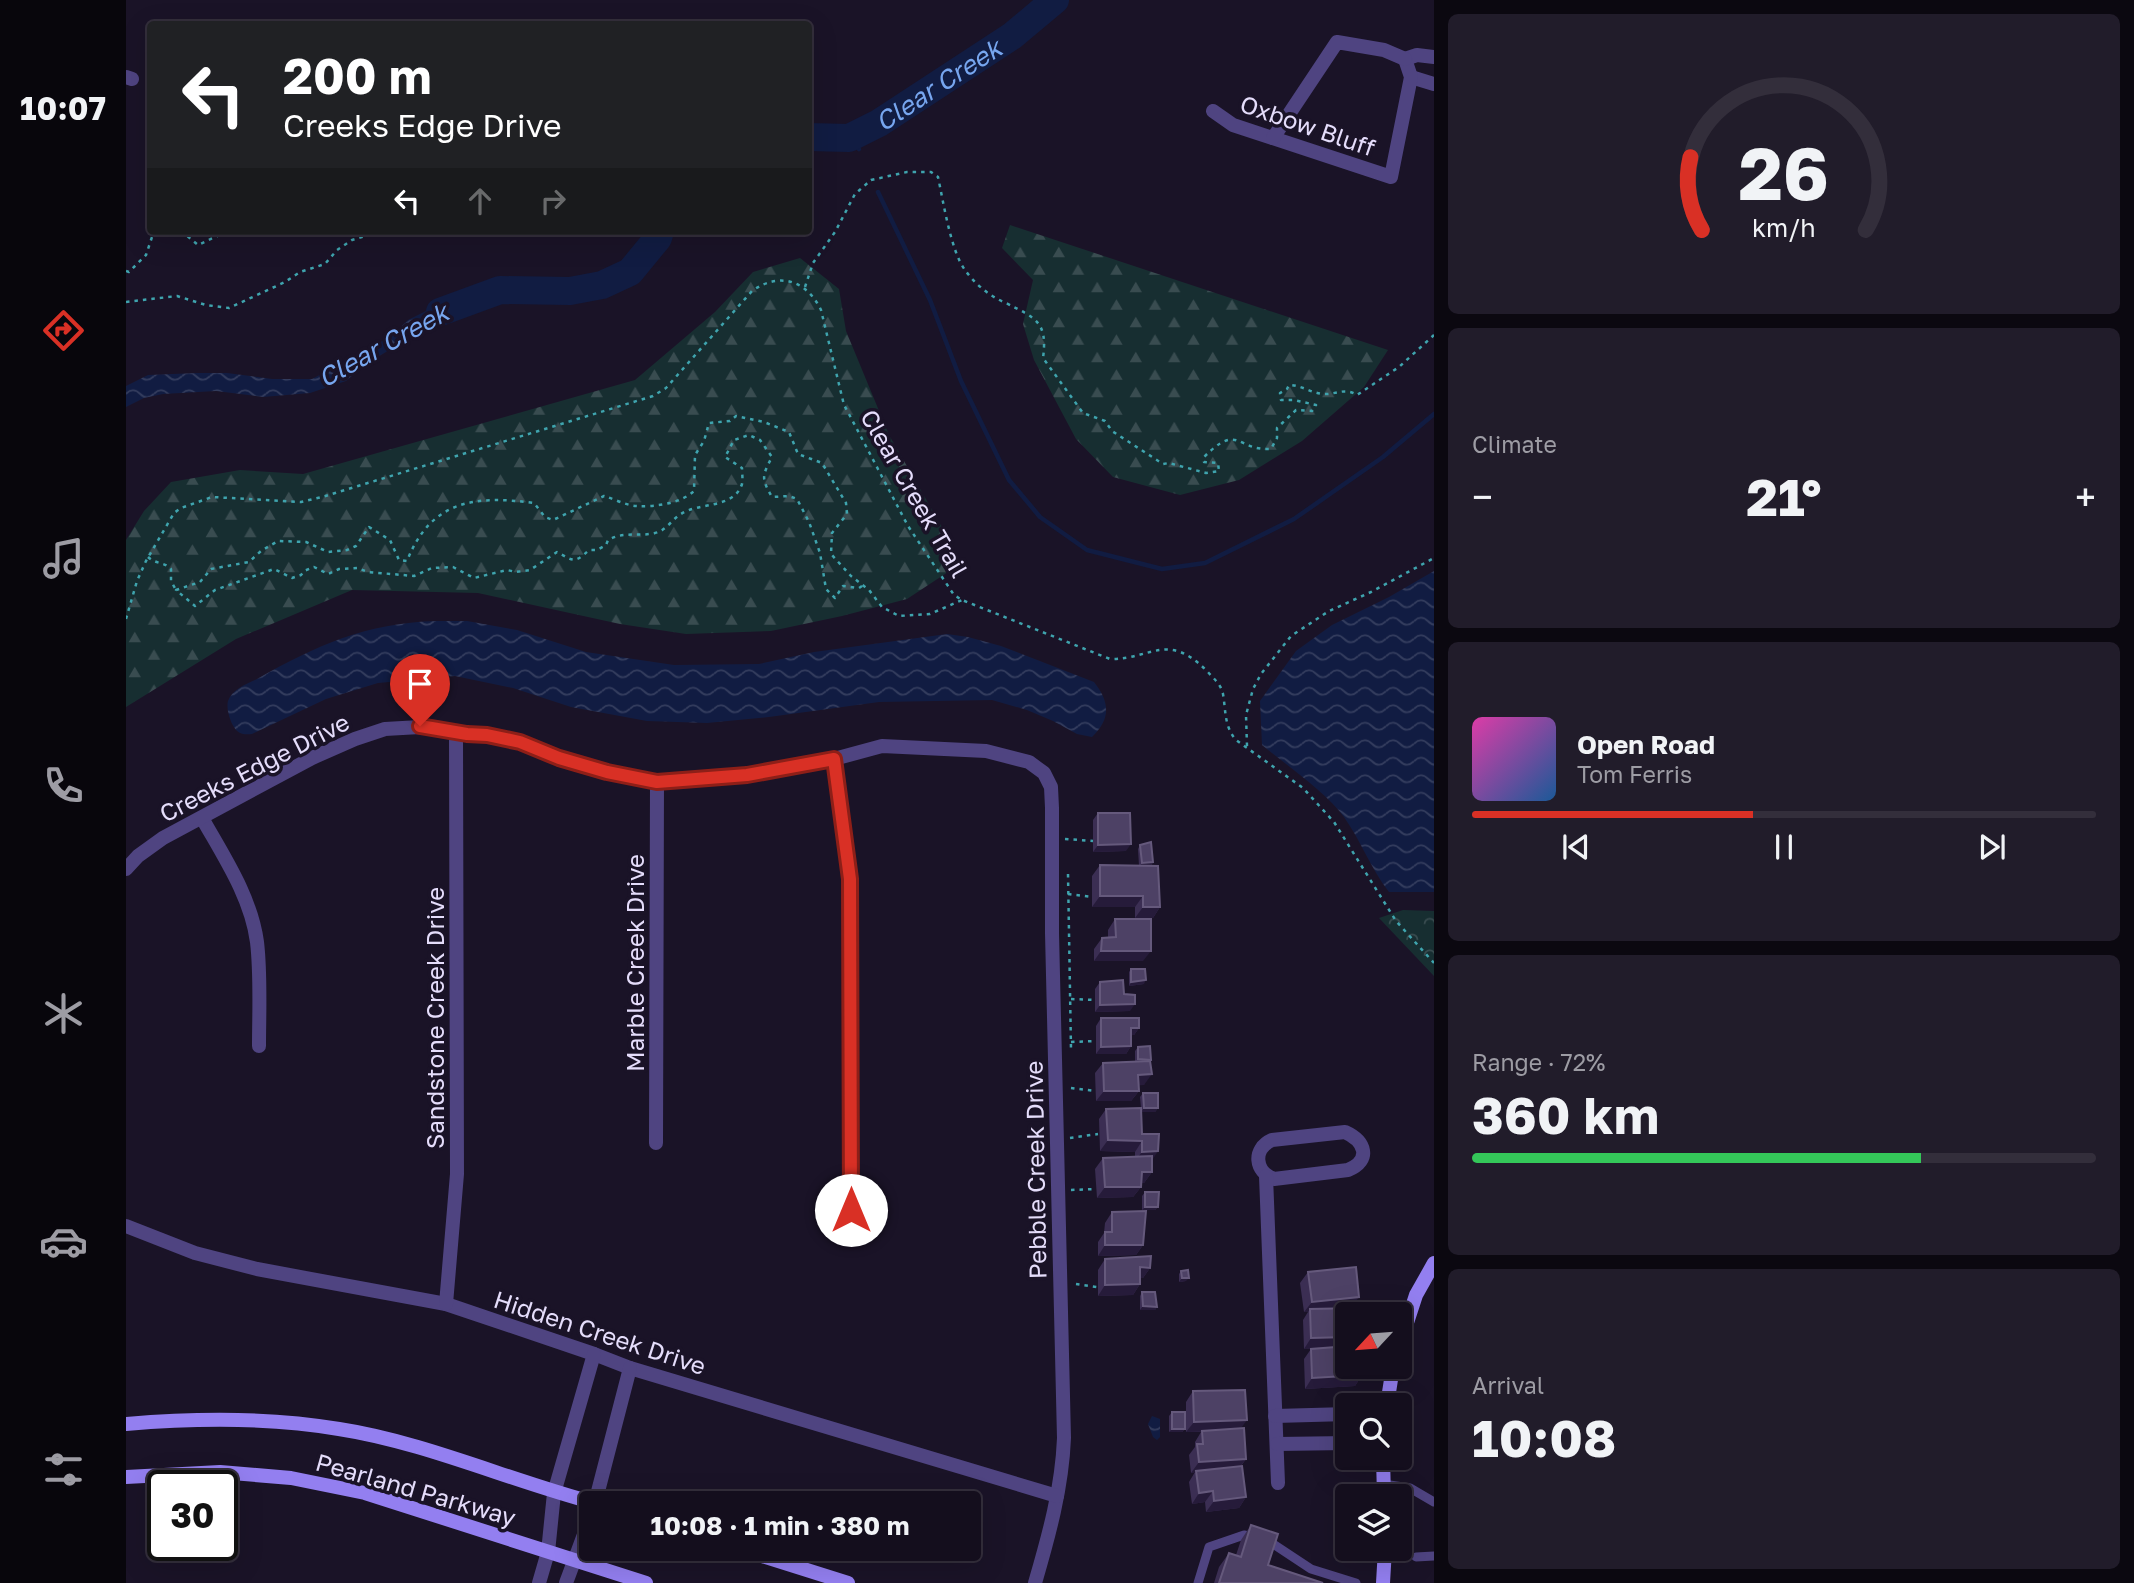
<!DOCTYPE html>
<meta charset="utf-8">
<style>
:root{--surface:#140e1d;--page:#211c2a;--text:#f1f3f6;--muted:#9d9ca4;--line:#332e3b;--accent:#d93025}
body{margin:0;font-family:"Golos Text",sans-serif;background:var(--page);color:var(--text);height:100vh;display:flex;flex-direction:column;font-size:26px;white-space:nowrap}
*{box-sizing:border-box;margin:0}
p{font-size:23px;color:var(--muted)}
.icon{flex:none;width:38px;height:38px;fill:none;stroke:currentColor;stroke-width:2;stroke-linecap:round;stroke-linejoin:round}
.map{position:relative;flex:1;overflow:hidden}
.drawer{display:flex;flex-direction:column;gap:14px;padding:14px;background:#0b0810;width:700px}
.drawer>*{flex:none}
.top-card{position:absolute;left:21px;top:21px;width:665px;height:214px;border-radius:7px;box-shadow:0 7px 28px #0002,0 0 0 2px var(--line);background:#202124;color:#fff;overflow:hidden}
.needle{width:46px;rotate:244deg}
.tools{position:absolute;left:1209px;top:1302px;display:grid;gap:14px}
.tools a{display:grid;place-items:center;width:77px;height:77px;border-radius:7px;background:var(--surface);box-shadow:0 7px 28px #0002,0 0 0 2px var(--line);font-size:35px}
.speed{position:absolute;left:21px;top:1470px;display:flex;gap:14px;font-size:35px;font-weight:700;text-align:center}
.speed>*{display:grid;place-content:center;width:91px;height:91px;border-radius:50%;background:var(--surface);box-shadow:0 7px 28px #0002,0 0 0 2px var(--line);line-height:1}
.speed .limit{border:4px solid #111;border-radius:10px;background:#fff;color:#111}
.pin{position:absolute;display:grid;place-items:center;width:60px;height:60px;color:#fff;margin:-72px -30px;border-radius:50% 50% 50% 0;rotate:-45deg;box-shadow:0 0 7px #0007}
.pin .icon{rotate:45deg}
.me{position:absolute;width:77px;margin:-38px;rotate:0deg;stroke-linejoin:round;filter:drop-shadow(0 0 5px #0008)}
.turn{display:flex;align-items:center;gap:24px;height:147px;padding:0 21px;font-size:32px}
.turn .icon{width:91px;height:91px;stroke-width:2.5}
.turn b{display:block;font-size:49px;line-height:60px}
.lanes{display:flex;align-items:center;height:66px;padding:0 21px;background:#0003;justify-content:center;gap:35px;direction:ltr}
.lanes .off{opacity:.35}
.big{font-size:52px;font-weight:700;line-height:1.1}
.drawer .widget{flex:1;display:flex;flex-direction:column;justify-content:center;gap:10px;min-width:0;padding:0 24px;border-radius:10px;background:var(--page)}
.drawer .dial{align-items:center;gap:0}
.dial svg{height:182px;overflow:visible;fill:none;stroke:var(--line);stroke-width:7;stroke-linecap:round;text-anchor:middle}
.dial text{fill:var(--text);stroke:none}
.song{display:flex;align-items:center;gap:21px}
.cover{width:84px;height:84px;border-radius:10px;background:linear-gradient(135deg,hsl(320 70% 55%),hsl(210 70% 35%))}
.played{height:7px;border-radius:4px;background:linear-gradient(90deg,var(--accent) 45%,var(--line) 45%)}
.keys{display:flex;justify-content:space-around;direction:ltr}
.heat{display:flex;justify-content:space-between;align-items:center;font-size:38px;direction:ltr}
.charge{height:10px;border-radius:5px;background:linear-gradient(90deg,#34c759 72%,var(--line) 0)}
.trip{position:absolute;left:453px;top:1491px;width:402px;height:70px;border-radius:7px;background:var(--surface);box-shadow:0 7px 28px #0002,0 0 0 2px var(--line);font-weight:700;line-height:70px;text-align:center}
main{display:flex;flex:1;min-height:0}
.tabs{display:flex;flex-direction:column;width:126px;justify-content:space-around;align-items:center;background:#08060c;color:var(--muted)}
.tabs .icon{width:49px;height:49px}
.tabs .on{color:var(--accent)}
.tabs b{font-size:32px;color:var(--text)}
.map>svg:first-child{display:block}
.forest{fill:url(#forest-firs)}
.park{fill:url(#park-crowns)}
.water{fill:url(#water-waves)}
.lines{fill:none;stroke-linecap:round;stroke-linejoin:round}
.stream{stroke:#111c42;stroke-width:4.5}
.river{stroke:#111c42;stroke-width:28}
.path{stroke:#3fa4ae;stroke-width:2.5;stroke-dasharray:3.5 5;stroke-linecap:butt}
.lane{stroke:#4f4481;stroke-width:9}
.street{stroke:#4f4481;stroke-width:14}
.secondary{stroke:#937ff0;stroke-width:14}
.wall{fill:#3b2e53}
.shaded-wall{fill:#261b3a}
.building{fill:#4d4165;stroke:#65597c;stroke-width:2}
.route-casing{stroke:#8d1f18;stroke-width:18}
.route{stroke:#d93025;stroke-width:12}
.labels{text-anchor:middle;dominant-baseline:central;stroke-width:7;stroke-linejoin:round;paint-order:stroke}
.street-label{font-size:24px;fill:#e5ddfb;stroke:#1a1327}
.water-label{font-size:26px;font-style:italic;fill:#77a6ef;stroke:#1a1327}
</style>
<main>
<nav class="tabs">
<b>10:07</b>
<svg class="icon on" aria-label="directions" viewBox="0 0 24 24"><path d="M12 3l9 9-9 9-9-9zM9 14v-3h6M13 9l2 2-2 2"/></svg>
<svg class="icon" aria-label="music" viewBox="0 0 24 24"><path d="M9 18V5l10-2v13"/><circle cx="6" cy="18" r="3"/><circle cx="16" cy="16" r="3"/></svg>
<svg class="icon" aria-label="phone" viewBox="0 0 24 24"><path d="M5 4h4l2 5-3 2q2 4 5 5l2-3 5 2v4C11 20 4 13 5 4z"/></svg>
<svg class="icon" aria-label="climate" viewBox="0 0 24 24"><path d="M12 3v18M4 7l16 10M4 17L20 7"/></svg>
<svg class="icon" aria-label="car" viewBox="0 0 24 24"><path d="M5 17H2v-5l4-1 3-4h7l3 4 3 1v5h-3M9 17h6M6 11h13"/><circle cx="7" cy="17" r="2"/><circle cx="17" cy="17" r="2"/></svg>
<svg class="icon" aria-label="filters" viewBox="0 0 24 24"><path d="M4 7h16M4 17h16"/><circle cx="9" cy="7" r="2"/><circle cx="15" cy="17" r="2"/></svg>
</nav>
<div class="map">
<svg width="1308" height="1583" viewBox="0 0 1308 1583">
<defs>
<pattern id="forest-firs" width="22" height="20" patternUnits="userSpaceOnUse" patternTransform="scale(1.75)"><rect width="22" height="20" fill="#172e31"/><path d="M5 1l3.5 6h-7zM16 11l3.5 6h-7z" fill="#394c50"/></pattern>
<pattern id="park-crowns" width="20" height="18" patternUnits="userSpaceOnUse" patternTransform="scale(1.75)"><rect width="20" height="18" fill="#172e31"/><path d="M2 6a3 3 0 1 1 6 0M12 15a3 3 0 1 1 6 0" fill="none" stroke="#394c50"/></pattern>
<pattern id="water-waves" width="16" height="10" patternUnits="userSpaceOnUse" patternTransform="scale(1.75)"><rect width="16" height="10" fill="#111c42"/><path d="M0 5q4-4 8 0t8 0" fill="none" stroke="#343d5e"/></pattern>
</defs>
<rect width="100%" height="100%" fill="#1a1327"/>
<g class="forest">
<path d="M884,225L1262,350L1238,387L1176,441L1113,480L1054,495L987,477L950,439L908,360L897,324L907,280L876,248Z"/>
<path d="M674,258L713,289L720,331L763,435L827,546L822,572L781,599L716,616L645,631L560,634L494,624L352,593L226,590L110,639L0,707V540L18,511L45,482L114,470L177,474L509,380L589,312L627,272Z"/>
</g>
<path class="park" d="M1277,910L1308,911V976L1253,918Z"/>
<g class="water">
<path d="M346,293L349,302L293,327L260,352L243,362L220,381L184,393L137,397L90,391L37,394L18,398L0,407V386L22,375L71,373H101L146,379H186L264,337L282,320L316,303Z"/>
<path d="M1308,571V892H1263C1245,869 1235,841 1218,817C1200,792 1160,765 1136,745L1134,701L1170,651L1206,625L1263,597Z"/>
<path d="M310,621H341L391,630L460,652L548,665L633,664L688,652L821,634L842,637L875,646L968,682C984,702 985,719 966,737L951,734L927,721L901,710L866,700L753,702L643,717L581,723L521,721L445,707L387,688L329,676L252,683L200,699L126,734C118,735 112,734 108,727C104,721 100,708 102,701C106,689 121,684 131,679C191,645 240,623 310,621Z"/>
<path d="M1026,1416L1034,1419V1437L1031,1440L1027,1437L1022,1424Z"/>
</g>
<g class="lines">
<g class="stream">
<path d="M723,138L733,149"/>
<path d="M752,192L804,300L835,381L883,480L914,517L961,550L1036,569L1079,563L1168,519L1257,457L1308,414"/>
</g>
<g class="river">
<path id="s1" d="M682,137L723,138L753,123L886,36L929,0"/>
<path d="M314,312L374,290L444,291L476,285L504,272L532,238L534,231"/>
</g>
<g class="path">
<path d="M55,231L72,245L102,231"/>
<path d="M0,271L3,272L20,255L28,231"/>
<path d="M679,287L687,263L709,232L729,194L745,180L781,172H805L812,177C817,200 825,252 839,270C849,284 863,296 880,303C909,318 922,321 917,358L957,413L979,421L986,431L1037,464L1043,463L1080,473L1093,471L1092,463L1078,462V457C1113,422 1110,451 1145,449L1151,438V428L1170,410L1186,411L1190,405L1168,400H1155L1154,393L1161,389L1163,385C1175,385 1185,393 1197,394C1209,395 1219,387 1231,395L1273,367L1308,335"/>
<path d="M0,302L51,296L80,305L103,308L159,282L174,272L199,264L211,250L226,240L256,231"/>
<path d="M22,557C29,564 39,562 45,569V581L50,590"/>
<path d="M736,586L733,588L717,586L709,598L700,589L694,553L683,522L671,499L663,496L646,497C635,478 636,476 646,457L634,440L623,435L608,440L599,457L616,468C616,472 617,480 616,484C608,509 573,502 555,514C546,519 540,531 529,533C512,537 498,531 482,540L480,545L471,550H463C448,564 448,561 431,552L404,570L390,572L381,570L348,578L327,567L306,568L288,576L242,572L231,568L213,569L202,574L188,567L178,571L175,575L166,578L148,569L89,590L69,606L50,590L74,582L85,569L123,562L135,551L152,541L180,542L202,552L221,550L230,546L243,527L264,540L273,560L281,561C305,500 349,495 408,503L419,517L427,520L478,496C488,499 499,505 510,506C528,507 554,504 568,491L569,455L578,441L583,423L604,421L610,416L638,422L663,432L672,454L696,463L720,503L721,514L706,533L705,554L725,576L743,590L756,607L773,616L804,614L836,600"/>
<path d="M0,619L11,581L20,561L48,513L55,508L86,497L175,502L196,497L527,396L540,388L626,291C654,271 681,281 695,310L718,405L724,416L782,526L828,595L836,600L984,659C1027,659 1041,631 1081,671C1087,678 1095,684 1097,694C1100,711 1098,726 1110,740L1177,788L1208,822L1270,921L1308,963"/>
<path d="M1121,746L1120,715L1127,689L1135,674L1165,636L1203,611L1245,592L1308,558"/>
<path d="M939,839L967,841"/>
<path d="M942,874L945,1049"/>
<path d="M942,894L967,897"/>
<path d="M945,999L969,1000"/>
<path d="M945,1042L970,1041"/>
<path d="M945,1088L969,1091"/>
<path d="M944,1138L972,1134"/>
<path d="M945,1190L970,1189"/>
<path d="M950,1284L971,1287"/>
</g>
<g class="lane">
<path d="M1257,1484L1284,1488L1308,1502"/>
<path d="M1141,1540L1185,1569L1230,1583"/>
<path d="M1290,1557L1308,1556"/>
<path d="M1072,1583L1083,1547L1118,1535L1127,1537"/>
</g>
<g class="street">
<path d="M1279,59L1291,55L1308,57"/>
<path d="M0,77L6,79"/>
<path d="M1285,77L1308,84"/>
<path d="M1087,111L1107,125L1265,177L1285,77L1279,59"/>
<path d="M1147,138L1211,42L1258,50L1279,59"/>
<path d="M708,759L724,879L725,1210"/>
<path d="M76,818C98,857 125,897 131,942C135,976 133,1012 133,1046"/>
<path d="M0,869L12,856L37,838L186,758L229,739L259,729L294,727L341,734L361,735L394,742L433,758L481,772L531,782L621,775L708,759L756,746L860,751L903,762L918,773L925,787L926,808V933L938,1438C936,1488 923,1535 909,1583"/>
<path d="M1219,1132C1239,1141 1246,1160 1222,1170L1148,1179C1129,1172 1126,1149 1146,1140Z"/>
<path d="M530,1143L531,782"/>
<path d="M1140,1176L1152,1483"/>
<path d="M0,1226L69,1253L131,1269L320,1304L468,1354L504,1368L931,1496"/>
<path d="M320,1304L331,1174L330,732"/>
<path d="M1149,1416L1222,1414"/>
<path d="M1151,1444L1222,1443"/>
<path d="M469,1503L504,1368"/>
<path d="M413,1583L422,1552L428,1493L468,1354"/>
<path d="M440,1583L466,1513"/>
</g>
<g class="secondary">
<path d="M1274,1344L1290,1295L1308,1263"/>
<path d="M1261,1405L1267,1367"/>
<path d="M0,1424C70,1418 143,1417 213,1429C298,1442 385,1481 469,1503"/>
<path d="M1257,1458L1258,1496"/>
<path d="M0,1477L94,1472L165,1478L239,1493L520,1583"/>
<path d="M614,1549L722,1583"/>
<path d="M1257,1583L1259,1549"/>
</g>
</g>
<g class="wall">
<path d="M972,813L1000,851L967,852V820Z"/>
<path d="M1014,845L1027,862L1025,866L1034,907L1027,918H1009V907H966V876L974,865L1013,866L1012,849Z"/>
<path d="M989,919L1017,961H968V949L976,938H982V930Z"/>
<path d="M1005,969L1018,984L1003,986V972Z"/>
<path d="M974,982L998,994L1004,1011L969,1012V989Z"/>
<path d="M975,1018L1013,1028L1008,1035H1005V1046L1000,1054H970V1026Z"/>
<path d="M1012,1047L1024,1061L1018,1085H1013V1091L1005,1101H970L969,1073L977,1063L1009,1061V1051Z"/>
<path d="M1017,1093L1032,1108L1029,1112H1015L1016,1134L1026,1160V1172L1018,1183H1015V1187L1007,1197L971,1198L969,1169L977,1158L1009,1157V1152L974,1151L973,1119L980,1109L1015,1108L1014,1097Z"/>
<path d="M1019,1192L1032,1207L1029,1210H1016V1196Z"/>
<path d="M986,1212L1017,1245L1010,1255L972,1256V1242L978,1233L979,1223Z"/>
<path d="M979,1259L1024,1268L1017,1278H1014V1284L1007,1295L972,1296V1270Z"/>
<path d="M1055,1271L1060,1281L1053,1282V1274Z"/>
<path d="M1182,1272L1225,1308L1222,1367L1236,1375L1229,1386L1179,1389L1178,1359L1185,1349L1192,1348L1178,1349L1177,1320L1182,1312H1178L1174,1283Z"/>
<path d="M1016,1292L1031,1307L1029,1310H1014V1296Z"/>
<path d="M1067,1391L1115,1428L1120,1459L1115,1466L1120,1497L1113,1508L1080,1512L1079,1502L1066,1504L1063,1482L1069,1472L1065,1473L1063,1455L1069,1447V1442L1075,1432H1060V1402Z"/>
<path d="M1046,1412L1059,1429L1056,1432H1043V1416Z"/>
<path d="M1125,1525L1142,1565L1197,1583H1088L1093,1567L1103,1553L1110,1555L1115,1540Z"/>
</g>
<g class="shaded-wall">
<path d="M1005,844L1000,851L967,852L972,845Z"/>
<path d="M1027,862L1025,866L1013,867L1016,863Z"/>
<path d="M974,896H1017L1009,907H966Z"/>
<path d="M1017,907H1034L1027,918H1009Z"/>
<path d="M975,951H1025L1017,961H968Z"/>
<path d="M1020,980L1018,984L1003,986L1005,982Z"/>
<path d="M1009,1004L1004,1011L969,1012L974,1005Z"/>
<path d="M1005,1028H1013L1008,1035L1000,1036Z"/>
<path d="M1005,1046L1000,1054H970L975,1047Z"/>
<path d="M1026,1074L1018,1085L1005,1086L1012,1075Z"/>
<path d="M978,1091H1013L1005,1101H970Z"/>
<path d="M1018,1108H1032L1029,1112H1015Z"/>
<path d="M982,1140L1016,1141L1009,1152L974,1151Z"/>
<path d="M1032,1151L1025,1162H1008L1016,1152Z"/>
<path d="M1016,1172H1026L1018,1183L1008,1182Z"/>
<path d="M979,1187H1015L1007,1197L971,1198Z"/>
<path d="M1019,1207H1032L1029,1210H1016Z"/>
<path d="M979,1245H1017L1010,1255L972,1256Z"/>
<path d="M1014,1267L1024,1268L1017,1278H1006Z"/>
<path d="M1056,1278H1063L1060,1281L1053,1282Z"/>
<path d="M1014,1284L1007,1295L972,1296L979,1285Z"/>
<path d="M1233,1297L1225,1308L1184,1309L1182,1312H1178L1186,1302Z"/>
<path d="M1017,1306L1031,1307L1029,1310H1014Z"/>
<path d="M1222,1337V1347L1178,1349L1185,1338Z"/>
<path d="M1236,1375L1229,1386L1179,1389L1186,1378Z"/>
<path d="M1121,1420L1113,1431L1060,1432L1068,1422Z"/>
<path d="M1046,1429H1059L1056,1432H1043Z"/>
<path d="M1120,1459L1112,1469L1065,1473L1073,1462Z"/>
<path d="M1087,1491L1079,1502L1066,1504L1073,1493Z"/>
<path d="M1120,1497L1113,1508L1080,1512L1088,1501Z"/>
</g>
<g class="building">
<path d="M972,813H1004L1005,844L972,845Z"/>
<path d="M1025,842L1027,862L1016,863L1014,845Z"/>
<path d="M974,865L1032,866L1034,907H1017V896H974Z"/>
<path d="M989,919H1025V951H975L976,938L990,937Z"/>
<path d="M1005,969H1019L1020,980L1005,982Z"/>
<path d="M997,980L998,994L1009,995V1004L974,1005V982Z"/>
<path d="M975,1018H1013V1028H1005V1046L975,1047Z"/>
<path d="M1024,1046L1025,1060L1012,1059V1047Z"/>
<path d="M1024,1061L1026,1074L1012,1075L1013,1091H978L977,1063Z"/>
<path d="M1017,1093H1032V1108H1018Z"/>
<path d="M1015,1108L1016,1134H1033L1032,1151L1016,1152V1141L982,1140L980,1109Z"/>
<path d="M1026,1156V1172H1016L1015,1187H979L977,1158Z"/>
<path d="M1019,1192H1033L1032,1207H1019Z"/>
<path d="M1020,1211L1017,1245H979V1232H986V1212Z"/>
<path d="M1025,1256L1024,1268L1014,1267V1284L979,1285V1259Z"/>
<path d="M1230,1267L1233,1297L1186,1302L1182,1272Z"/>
<path d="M1062,1270L1063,1278H1056L1055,1271Z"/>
<path d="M1016,1292H1029L1031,1307L1017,1306Z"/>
<path d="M1231,1308V1314H1222V1337L1185,1338L1184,1309Z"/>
<path d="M1222,1346V1367H1236V1375L1186,1378L1185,1349Z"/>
<path d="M1119,1390L1121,1420L1068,1422L1067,1391Z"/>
<rect x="1046" y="1412" width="13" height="17"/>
<path d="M1118,1428L1120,1459L1073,1462L1071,1444H1077L1076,1431Z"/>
<path d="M1116,1466L1120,1497L1088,1501L1087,1491L1073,1493L1070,1471Z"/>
<path d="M1125,1525L1152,1534L1142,1565L1197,1583H1093L1103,1553L1115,1557Z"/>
</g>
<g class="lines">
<defs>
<path id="route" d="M294,726L341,734L361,735L394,742L433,758L481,772L531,782L621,775L708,759L724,879L725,1210"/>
</defs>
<use href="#route" class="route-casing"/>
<use href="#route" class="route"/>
</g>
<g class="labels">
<g class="street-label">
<text transform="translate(1182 125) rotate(19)">Oxbow Bluff</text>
<text transform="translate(789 493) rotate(60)">Clear Creek Trail</text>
<text transform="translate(128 767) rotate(-27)">Creeks Edge Drive</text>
<text transform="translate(508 963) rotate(-90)">Marble Creek Drive</text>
<text transform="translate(308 1018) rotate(-90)">Sandstone Creek Drive</text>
<text transform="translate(909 1170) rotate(-91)">Pebble Creek Drive</text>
<text transform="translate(474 1332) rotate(18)">Hidden Creek Drive</text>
<text transform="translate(290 1489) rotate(16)">Pearland Parkway</text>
</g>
<g class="water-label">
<text stroke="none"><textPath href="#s1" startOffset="145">Clear Creek</textPath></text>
<text transform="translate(257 345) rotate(-29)">Clear Creek</text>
</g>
</g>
</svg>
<div class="tools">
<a><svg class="needle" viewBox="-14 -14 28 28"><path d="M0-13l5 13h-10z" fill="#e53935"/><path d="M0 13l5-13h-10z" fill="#9d9ca4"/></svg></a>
<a><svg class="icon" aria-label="search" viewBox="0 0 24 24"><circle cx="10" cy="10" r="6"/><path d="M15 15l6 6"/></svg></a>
<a><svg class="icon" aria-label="layers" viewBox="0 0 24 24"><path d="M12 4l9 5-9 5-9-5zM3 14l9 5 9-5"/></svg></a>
</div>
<div class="speed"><div class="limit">30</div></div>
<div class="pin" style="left:294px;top:726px;background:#d93025"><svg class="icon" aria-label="arrive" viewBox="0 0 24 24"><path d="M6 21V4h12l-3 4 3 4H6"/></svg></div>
<svg class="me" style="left:725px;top:1210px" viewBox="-20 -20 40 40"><circle r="19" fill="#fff"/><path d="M0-13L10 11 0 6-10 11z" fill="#d93025"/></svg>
<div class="trip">10:08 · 1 min · 380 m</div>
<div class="top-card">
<div class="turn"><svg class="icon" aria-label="left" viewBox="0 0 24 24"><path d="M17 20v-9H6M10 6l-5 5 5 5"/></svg><div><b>200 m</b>Creeks Edge Drive</div></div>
<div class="lanes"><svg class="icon" aria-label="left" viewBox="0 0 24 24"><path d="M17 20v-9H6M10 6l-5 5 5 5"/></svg><svg class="icon off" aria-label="ahead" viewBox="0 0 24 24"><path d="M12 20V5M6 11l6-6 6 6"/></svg><svg class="icon off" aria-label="right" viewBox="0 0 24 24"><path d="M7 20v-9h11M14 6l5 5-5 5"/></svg></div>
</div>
</div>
<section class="drawer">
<div class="widget dial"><svg viewBox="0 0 100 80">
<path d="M14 69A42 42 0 1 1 86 69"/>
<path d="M14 69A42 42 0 0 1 9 37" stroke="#d93025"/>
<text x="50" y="56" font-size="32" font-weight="700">26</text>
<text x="50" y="72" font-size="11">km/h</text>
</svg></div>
<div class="widget"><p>Climate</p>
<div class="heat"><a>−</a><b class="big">21°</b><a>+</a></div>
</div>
<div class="widget">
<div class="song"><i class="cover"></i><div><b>Open Road</b><p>Tom Ferris</p></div></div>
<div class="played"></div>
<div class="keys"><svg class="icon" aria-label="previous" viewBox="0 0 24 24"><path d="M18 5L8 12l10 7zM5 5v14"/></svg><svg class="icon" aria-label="pause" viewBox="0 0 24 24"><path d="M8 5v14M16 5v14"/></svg><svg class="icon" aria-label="next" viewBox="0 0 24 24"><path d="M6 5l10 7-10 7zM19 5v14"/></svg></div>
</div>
<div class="widget"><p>Range · 72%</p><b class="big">360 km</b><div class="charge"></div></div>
<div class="widget"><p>Arrival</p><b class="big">10:08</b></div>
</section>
</main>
